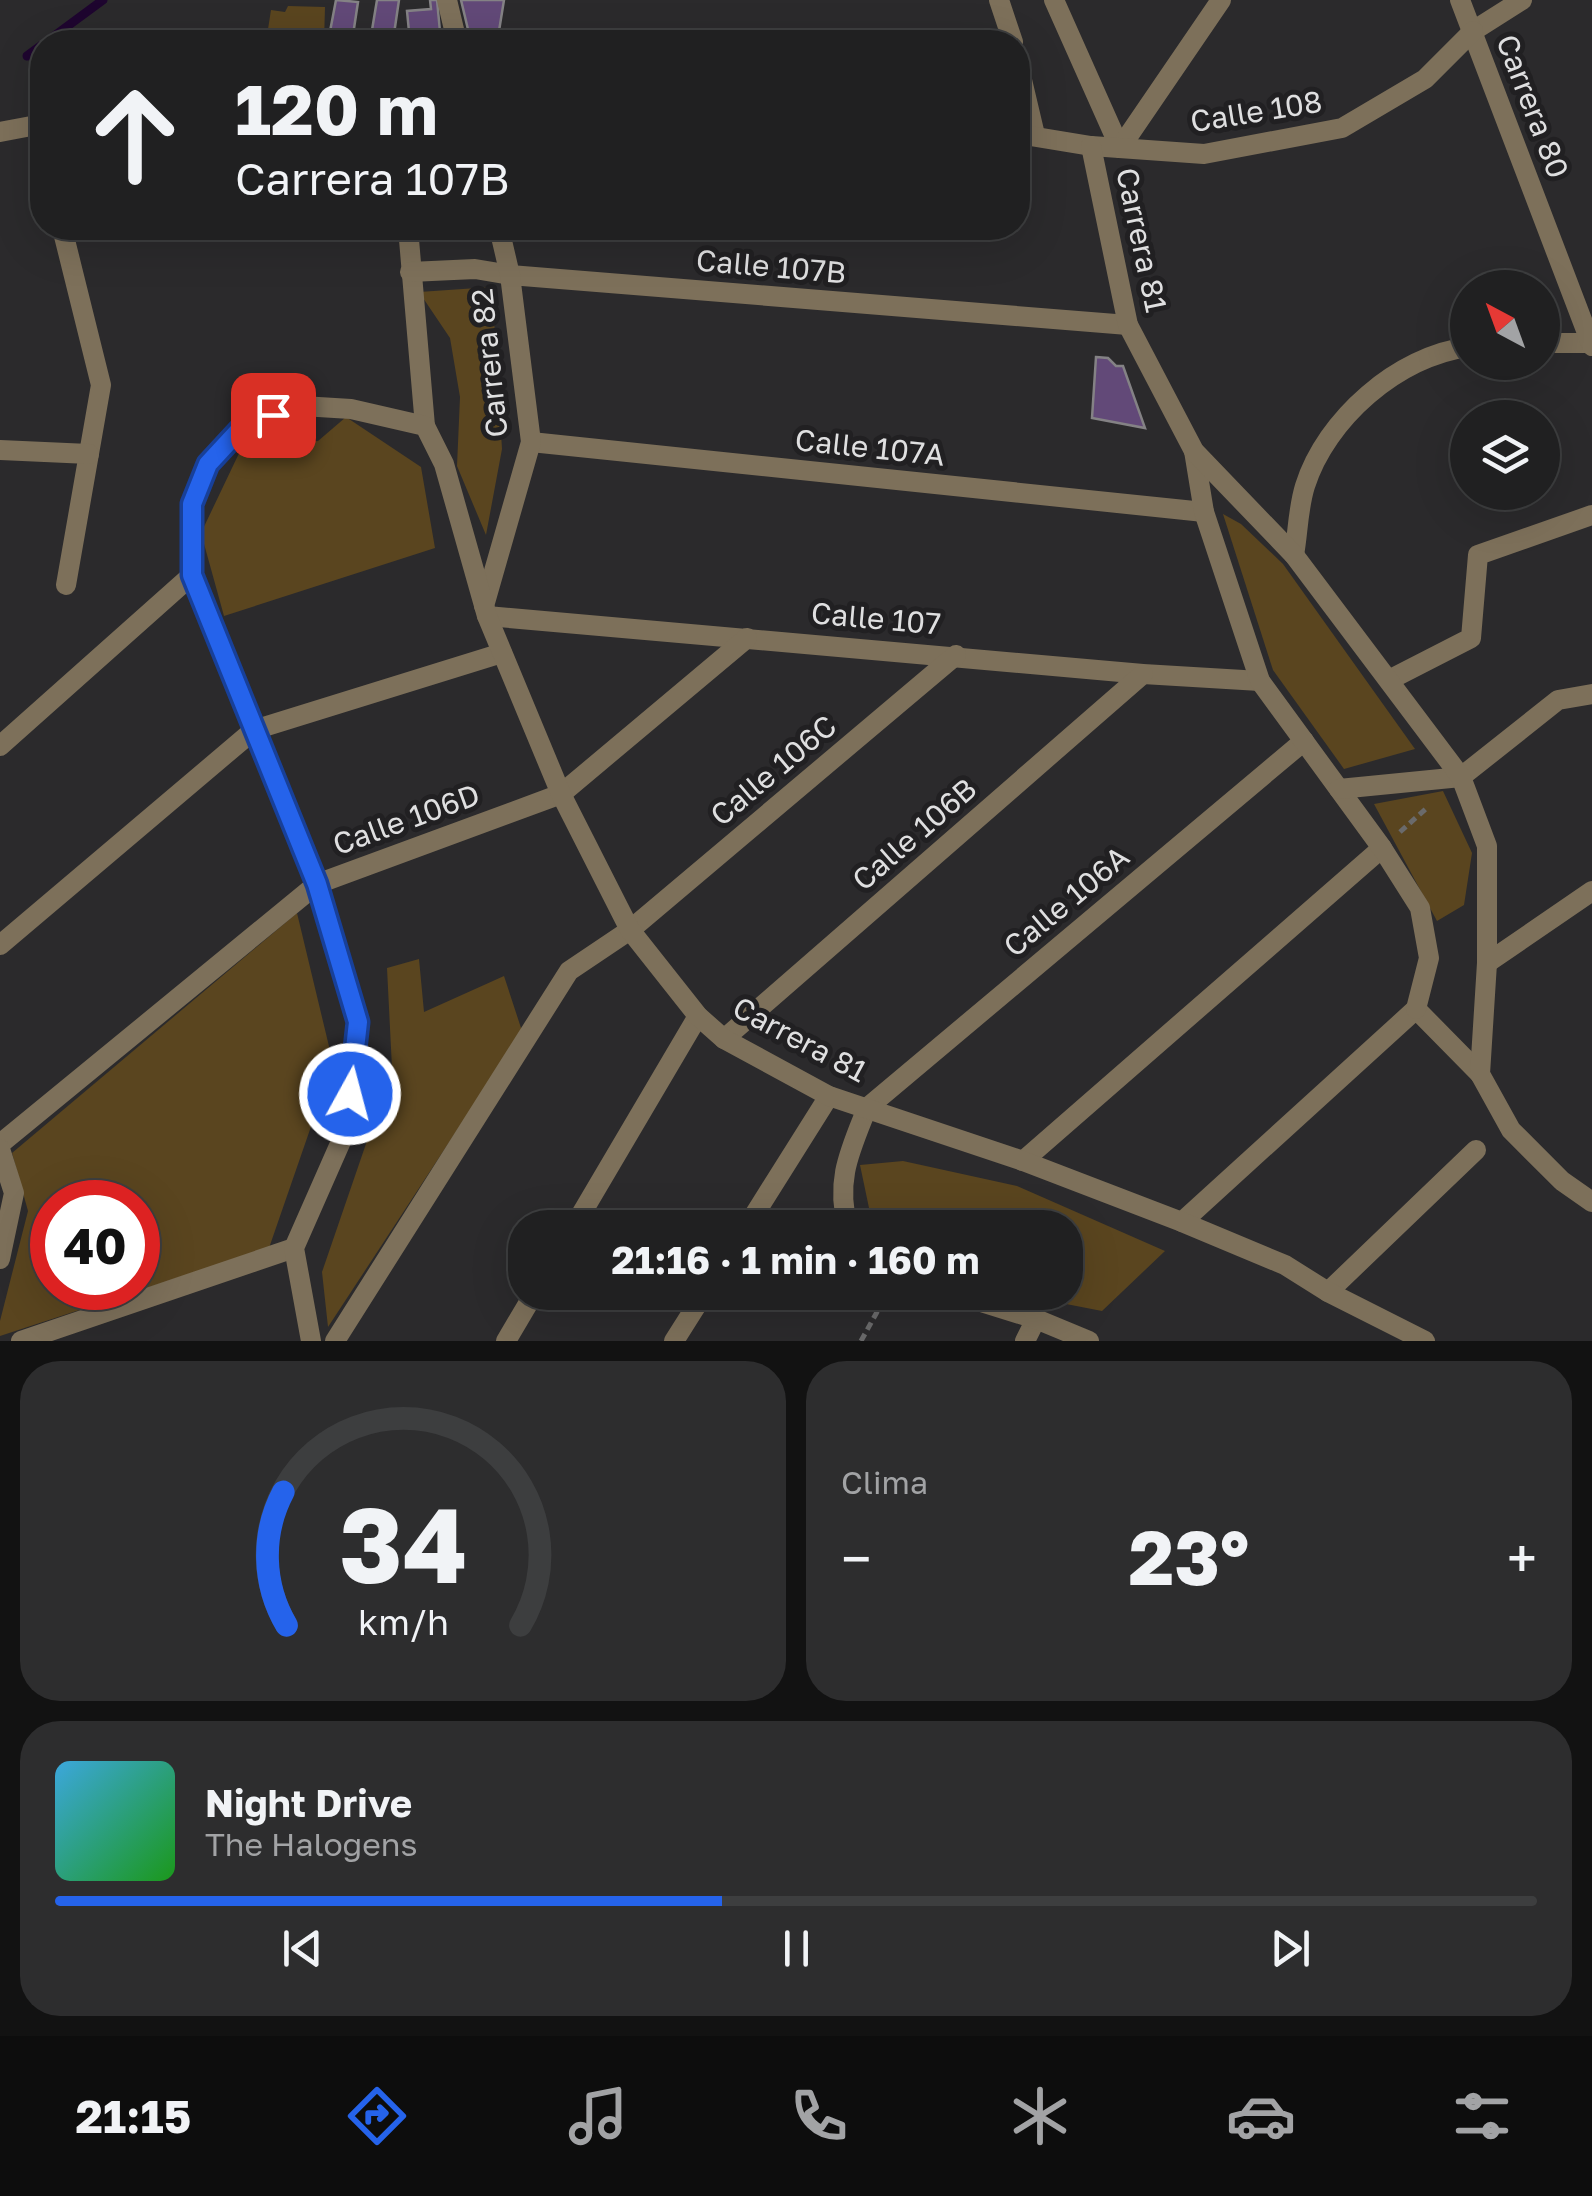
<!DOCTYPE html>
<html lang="es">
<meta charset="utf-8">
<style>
:root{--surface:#202021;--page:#2d2d2e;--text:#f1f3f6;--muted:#a2a3a5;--line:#3d3e3f;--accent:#2563eb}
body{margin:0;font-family:"Golos Text",sans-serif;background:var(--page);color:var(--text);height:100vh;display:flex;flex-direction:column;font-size:38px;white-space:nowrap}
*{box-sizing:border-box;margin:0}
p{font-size:32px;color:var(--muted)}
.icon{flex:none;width:55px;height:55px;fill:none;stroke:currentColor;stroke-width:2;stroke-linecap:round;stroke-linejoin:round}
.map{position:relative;height:1341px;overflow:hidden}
.panel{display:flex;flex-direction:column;gap:20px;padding:20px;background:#121212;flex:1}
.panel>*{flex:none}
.guide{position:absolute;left:30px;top:30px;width:1000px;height:210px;border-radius:40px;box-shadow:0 10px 40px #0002,0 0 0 2px var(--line);background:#202021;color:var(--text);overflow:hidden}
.needle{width:65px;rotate:319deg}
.fabs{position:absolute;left:1450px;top:270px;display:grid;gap:20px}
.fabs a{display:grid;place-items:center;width:110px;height:110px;border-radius:50%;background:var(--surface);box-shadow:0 10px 40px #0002,0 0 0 2px var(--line);font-size:50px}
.speed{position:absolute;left:30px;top:1180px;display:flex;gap:20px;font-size:50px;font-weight:700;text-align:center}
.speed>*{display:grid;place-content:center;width:130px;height:130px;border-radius:50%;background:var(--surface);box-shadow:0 10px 40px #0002,0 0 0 2px var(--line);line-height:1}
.speed .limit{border:15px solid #d22;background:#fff;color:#111}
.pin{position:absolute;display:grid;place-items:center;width:85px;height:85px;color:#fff;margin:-42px;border-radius:20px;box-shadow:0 5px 15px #0006}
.me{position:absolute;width:110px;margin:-55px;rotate:7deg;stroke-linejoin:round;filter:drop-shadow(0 0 8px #0008)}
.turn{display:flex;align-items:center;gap:35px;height:210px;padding:0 40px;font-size:45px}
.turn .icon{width:130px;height:130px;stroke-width:2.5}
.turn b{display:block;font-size:70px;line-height:85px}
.big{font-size:75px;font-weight:700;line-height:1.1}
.panel .widget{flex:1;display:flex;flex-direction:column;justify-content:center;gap:15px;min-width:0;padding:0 35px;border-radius:40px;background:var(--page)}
.panel .dial{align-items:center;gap:0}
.dial svg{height:260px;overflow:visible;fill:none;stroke:var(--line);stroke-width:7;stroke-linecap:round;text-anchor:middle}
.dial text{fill:var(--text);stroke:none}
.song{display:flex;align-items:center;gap:30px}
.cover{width:120px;height:120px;border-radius:15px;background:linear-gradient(135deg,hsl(200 70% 55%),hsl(120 70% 35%))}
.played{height:10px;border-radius:5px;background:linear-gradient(90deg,var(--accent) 45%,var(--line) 45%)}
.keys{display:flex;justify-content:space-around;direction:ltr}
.heat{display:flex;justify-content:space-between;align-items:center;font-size:55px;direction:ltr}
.panel .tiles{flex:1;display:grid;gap:20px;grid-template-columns:1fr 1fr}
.widget:last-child{grid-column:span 2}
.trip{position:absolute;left:508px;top:1210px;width:575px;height:100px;border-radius:40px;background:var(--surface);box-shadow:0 10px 40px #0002,0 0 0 2px var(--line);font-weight:700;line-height:100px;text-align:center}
.menu{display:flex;height:160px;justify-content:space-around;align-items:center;background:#0d0d0d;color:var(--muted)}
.menu .icon{width:70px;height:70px}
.menu .active{color:var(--accent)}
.menu b{font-size:45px;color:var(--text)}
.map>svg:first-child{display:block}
.green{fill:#5a451f;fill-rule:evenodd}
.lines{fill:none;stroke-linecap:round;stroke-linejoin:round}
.stream{stroke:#1e052f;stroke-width:9}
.building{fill:#624978;stroke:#848285;stroke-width:2.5}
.path{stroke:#6a6a6b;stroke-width:5;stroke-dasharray:8 5;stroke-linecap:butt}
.service{stroke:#7d705a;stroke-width:18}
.pedestrian{stroke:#7d705a;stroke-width:20}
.minor{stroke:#7d705a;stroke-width:20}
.tertiary{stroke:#7d705a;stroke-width:20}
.route-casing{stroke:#184099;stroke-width:25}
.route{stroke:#2563eb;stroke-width:18}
.labels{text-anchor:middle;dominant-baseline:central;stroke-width:10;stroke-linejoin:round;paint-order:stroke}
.street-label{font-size:30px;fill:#dfdfe0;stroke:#212022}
</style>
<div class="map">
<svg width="1592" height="1341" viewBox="0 0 1592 1341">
<rect width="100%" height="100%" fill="#2b2a2c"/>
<g class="green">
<path d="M288,6L325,7L324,42H266L271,10L285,12Z"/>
<path d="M492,287L502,449L486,535L457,466L460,397L450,338L419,292Z"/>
<path d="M346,417L421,467L435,548L224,616L201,533L242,447L318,441Z"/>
<path d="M1223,514L1241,524L1283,564L1415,749L1344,769L1273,670Z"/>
<path d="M1443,791L1472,853L1464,905L1437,921L1374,804Z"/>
<path d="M297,913L333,1063L269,1248L0,1336V1321L28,1211L12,1153ZM52,1202H138V1288H52Z"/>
<path d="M419,959L424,1012L504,976L522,1031L328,1327L322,1272L392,1068L387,968Z"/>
<path d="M903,1161L1017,1186L1165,1251L1102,1311L1010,1293L1065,1292V1228L873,1227L860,1165Z"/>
</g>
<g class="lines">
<g class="stream">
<path d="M46,42L103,0"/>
<path d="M27,56L42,45"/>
</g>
</g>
<g class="building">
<path d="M336,0L358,2L353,35L369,38V42H328Z"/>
<path d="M377,0H399L394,34L372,30Z"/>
<path d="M430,0H437L441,42H410L407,11L431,9Z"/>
<path d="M461,0H504L499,31L484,42H471Z"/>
<path d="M1096,357L1108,358L1116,366H1123L1145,428L1092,418Z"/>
</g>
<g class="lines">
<g class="path">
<path d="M1400,832L1429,806"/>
<path d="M861,1341L888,1292"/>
</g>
<path class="service" d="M62,230L161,228"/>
<g class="pedestrian">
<path d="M487,616L1143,674L1260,681"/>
<path d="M1389,680L1471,638L1478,555L1592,515"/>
<path d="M0,746L192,575"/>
<path d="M1461,777L1558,700L1592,694"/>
<path d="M0,945L254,730L502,653"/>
<path d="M1487,963L1592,891"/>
<path d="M724,1039L1143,674"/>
<path d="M867,1108L1304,741"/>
<path d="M0,1144L317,884L561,794L747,638"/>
<path d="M1023,1161L1382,848"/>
<path d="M1182,1222L1416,1009L1480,1074"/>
<path d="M573,1228L698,1016"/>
<path d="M746,1228L829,1096"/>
<path d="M1328,1292L1476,1150"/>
<path d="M21,1341L294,1248"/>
<path d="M335,1341L569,971L630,930L956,655"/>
<path d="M506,1341L535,1292"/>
<path d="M674,1341L705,1292"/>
<path d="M1025,1341L1036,1319"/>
</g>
<g class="minor">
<path d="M447,0L457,42"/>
<path d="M999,0L1013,42"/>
<path d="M1054,0L1120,148"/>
<path d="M1473,31L1522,0"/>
<path d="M1018,63L1035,135"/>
<path d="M1120,148L1221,0"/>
<path d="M62,228L101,385L66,585"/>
<path d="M408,228L425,426"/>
<path d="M410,272L475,269L510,275L1128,325"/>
<path d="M1542,343H1592"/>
<path d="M531,442L1204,512"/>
<path d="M0,450L89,454"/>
<path d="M1194,451L1204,512L1260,681L1382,848L1420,908L1429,958L1416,1009"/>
<path d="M1294,555C1298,533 1298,508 1305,486C1326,419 1398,356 1468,347"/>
<path d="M484,606L531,442L510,275L499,228"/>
<path d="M1339,789L1461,777"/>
<path d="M0,1149L14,1193L0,1259"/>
</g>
<g class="tertiary">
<path d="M1460,0L1592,346"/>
<path d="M0,132L42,124"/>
<path d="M1018,134L1091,146L1204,154L1342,128L1425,79L1473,31"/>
<path d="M1091,146L1128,325L1194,451L1294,555L1461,777L1487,846V963L1480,1074L1511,1130L1562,1181L1592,1202"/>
<path d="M848,1228C835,1180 850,1151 867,1108"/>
<path d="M949,1292L1036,1319L1089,1341"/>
<path d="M311,1341L294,1248L346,1130L358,1023L317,884L192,575V504L208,464L245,424L302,406L351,409L425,426L444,464L487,616L561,794L630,930L698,1016L724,1039L829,1096L1023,1161L1182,1222L1285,1265L1328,1292L1425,1341"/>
</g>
</g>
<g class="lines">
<defs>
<path id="route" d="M273,415L245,424L208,464L192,504V575L317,884L358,1022L350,1094"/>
</defs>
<use href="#route" class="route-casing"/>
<use href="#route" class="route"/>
</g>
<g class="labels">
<g class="street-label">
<text transform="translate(1533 106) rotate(69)">Carrera 80</text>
<text transform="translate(1256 111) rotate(-9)">Calle 108</text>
<text transform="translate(1142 240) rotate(78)">Carrera 81</text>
<text transform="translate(771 266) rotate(5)">Calle 107B</text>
<text transform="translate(489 363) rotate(-96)">Carrera 82</text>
<text transform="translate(870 447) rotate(6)">Calle 107A</text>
<text transform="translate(876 618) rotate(5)">Calle 107</text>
<text transform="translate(773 770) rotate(-40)">Calle 106C</text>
<text transform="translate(406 819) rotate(-20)">Calle 106D</text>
<text transform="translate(914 834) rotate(-41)">Calle 106B</text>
<text transform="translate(1066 901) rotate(-40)">Calle 106A</text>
<text transform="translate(800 1039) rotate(28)">Carrera 81</text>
</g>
</g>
</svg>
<div class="fabs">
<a><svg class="needle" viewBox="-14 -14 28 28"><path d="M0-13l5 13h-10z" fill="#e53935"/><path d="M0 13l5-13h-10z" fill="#a2a3a5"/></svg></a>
<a><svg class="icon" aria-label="layers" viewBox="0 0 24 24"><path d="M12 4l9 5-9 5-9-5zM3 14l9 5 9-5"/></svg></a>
</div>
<div class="speed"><div class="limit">40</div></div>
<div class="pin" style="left:273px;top:415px;background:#d93025"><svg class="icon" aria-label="arrive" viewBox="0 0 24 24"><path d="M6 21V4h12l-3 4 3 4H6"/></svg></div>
<svg class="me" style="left:350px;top:1094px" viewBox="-20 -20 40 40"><circle r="17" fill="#2563eb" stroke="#fff" stroke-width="3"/><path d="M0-11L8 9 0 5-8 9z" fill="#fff"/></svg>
<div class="trip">21:16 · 1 min · 160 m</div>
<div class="guide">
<div class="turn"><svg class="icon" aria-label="ahead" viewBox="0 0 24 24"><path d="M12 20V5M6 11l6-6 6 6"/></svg><div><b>120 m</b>Carrera 107B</div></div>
</div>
</div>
<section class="panel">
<div class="tiles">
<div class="widget dial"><svg viewBox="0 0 100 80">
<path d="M14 69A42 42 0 1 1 86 69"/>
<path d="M14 69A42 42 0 0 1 13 28" stroke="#2563eb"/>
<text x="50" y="56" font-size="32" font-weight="700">34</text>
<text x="50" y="72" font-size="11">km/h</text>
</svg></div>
<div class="widget"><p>Clima</p>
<div class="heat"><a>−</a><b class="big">23°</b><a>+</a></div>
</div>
<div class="widget">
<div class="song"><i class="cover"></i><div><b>Night Drive</b><p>The Halogens</p></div></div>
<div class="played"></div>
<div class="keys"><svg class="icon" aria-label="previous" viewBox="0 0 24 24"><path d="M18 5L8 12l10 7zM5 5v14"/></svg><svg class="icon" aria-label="pause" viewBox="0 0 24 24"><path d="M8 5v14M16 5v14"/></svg><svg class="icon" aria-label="next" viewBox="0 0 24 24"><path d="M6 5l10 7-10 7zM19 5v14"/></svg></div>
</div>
</div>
</section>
<nav class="menu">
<b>21:15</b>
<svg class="icon active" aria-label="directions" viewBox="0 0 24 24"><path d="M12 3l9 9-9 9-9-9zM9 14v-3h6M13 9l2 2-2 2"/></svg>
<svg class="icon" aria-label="music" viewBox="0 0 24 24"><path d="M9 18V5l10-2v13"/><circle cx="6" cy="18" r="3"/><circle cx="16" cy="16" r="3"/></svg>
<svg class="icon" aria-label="phone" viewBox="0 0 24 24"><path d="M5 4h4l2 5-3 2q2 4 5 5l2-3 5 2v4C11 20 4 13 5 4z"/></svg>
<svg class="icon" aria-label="climate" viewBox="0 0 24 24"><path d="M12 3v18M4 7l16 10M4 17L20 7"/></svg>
<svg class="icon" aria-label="car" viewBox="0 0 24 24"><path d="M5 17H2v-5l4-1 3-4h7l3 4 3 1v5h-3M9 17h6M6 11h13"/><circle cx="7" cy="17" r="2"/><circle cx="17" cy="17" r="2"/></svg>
<svg class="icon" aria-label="filters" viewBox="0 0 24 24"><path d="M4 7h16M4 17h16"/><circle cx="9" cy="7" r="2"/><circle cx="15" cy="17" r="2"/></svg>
</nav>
